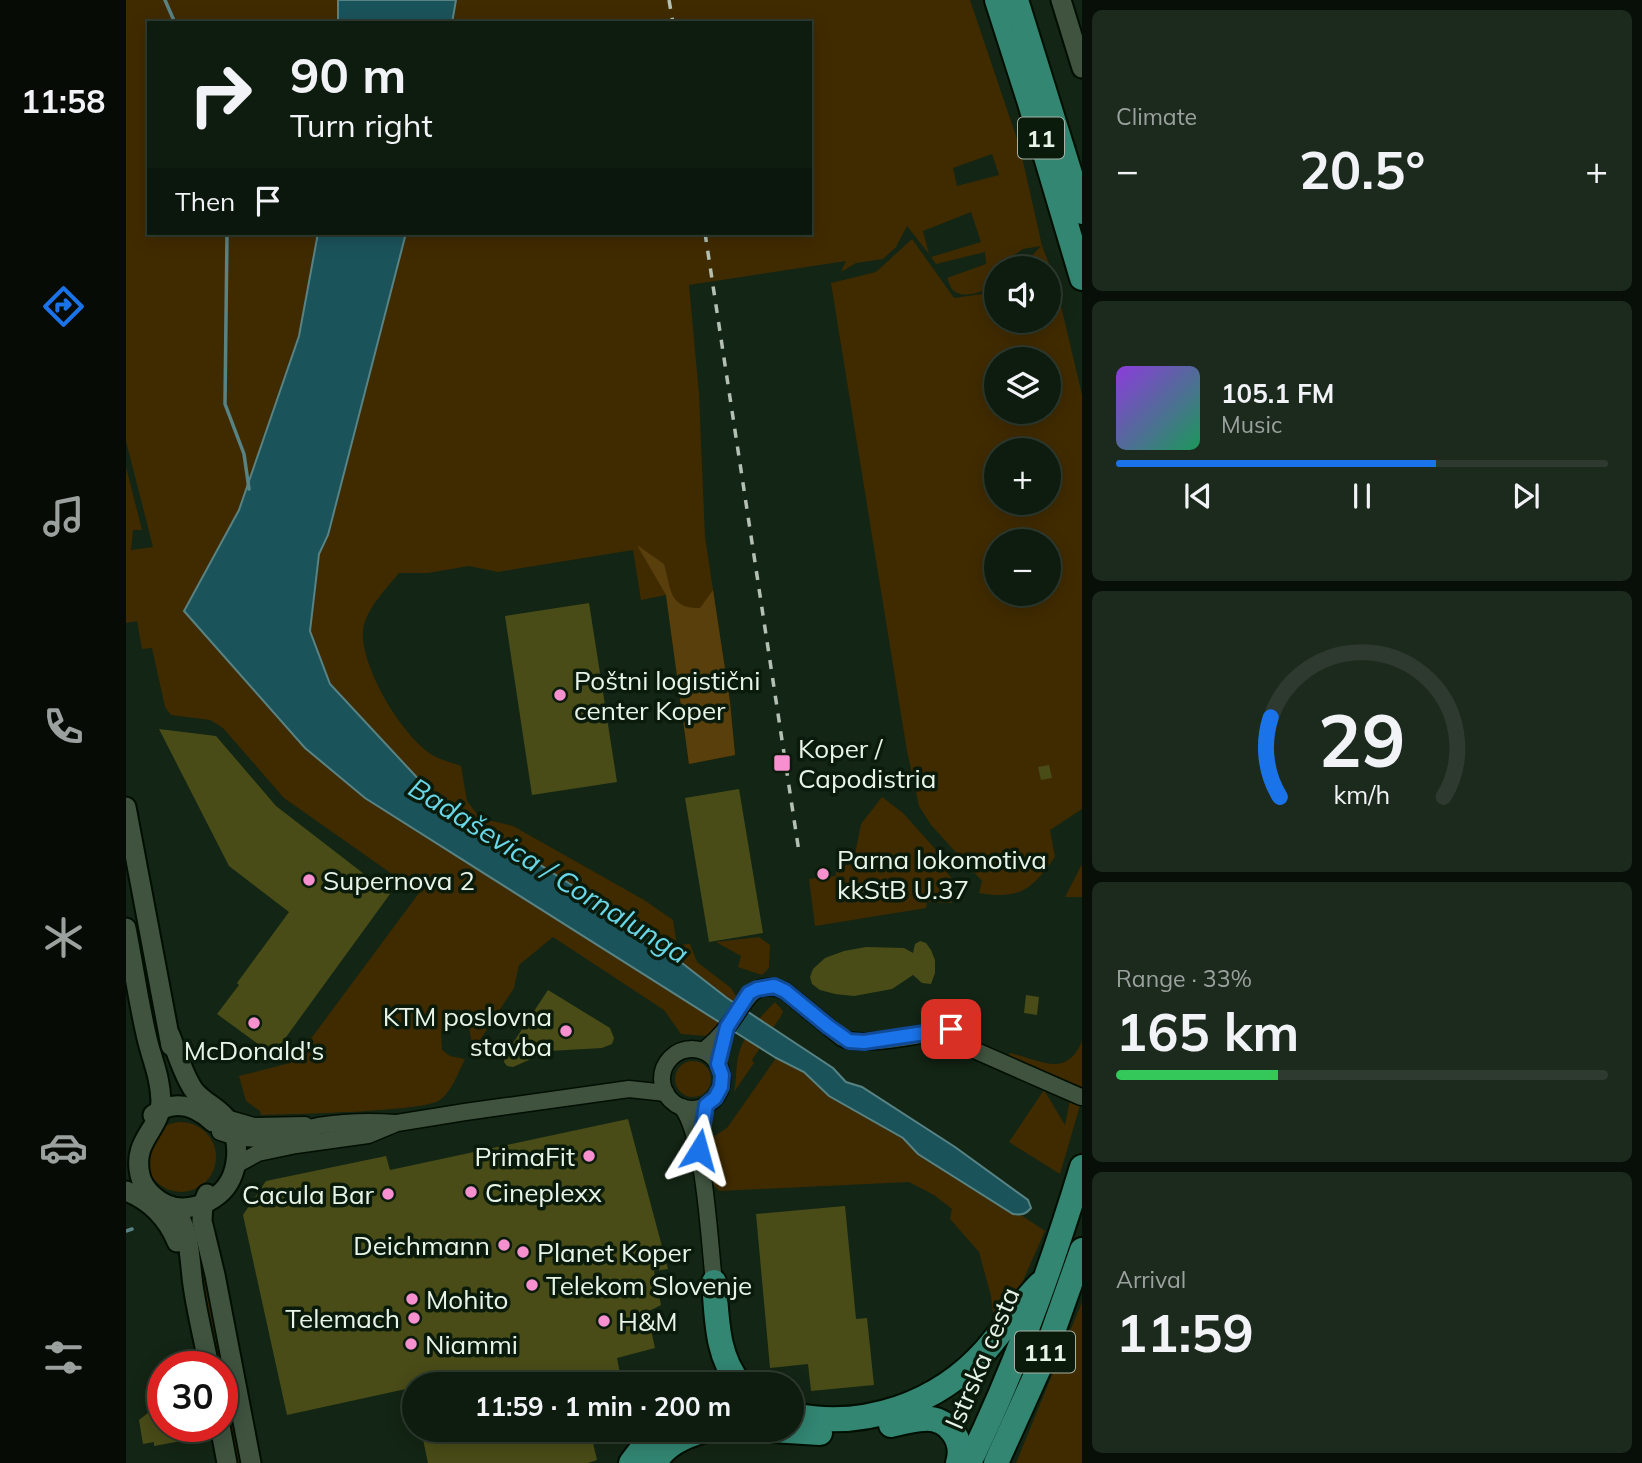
<!DOCTYPE html>
<meta charset="utf-8">
<style>
:root{--surface:#0e1c0f;--page:#1c291d;--text:#f1f3f6;--muted:#9ba19e;--line:#2e3a2f;--accent:#1a73e8}
body{margin:0;font-family:Mulish,sans-serif;background:var(--page);color:var(--text);height:100vh;display:flex;flex-direction:column;font-size:26px;white-space:nowrap}
*{box-sizing:border-box;margin:0}
p{font-size:23px;color:var(--muted)}
.icon{flex:none;width:38px;height:38px;fill:none;stroke:currentColor;stroke-width:2;stroke-linecap:round;stroke-linejoin:round}
.map{position:relative;flex:1;overflow:hidden}
.sheet{display:flex;flex-direction:column;gap:10px;padding:10px;background:#080f08;width:560px}
.sheet>*{flex:none}
.top-card{position:absolute;left:21px;top:21px;width:665px;height:214px;border-radius:0px;box-shadow:0 4px 18px #0003,0 0 0 2px var(--line);background:#0e1c0f;color:var(--text);overflow:hidden}
.tools{position:absolute;left:858px;top:256px;display:grid;gap:14px}
.tools a{display:grid;place-items:center;width:77px;height:77px;border-radius:50%;background:var(--surface);box-shadow:0 4px 18px #0003,0 0 0 2px var(--line);font-size:35px}
.speed{position:absolute;left:21px;top:1351px;display:flex;gap:14px;font-size:35px;font-weight:700;text-align:center}
.speed>*{display:grid;place-content:center;width:91px;height:91px;border-radius:50%;background:var(--surface);box-shadow:0 4px 18px #0003,0 0 0 2px var(--line);line-height:1}
.speed .limit{border:10px solid #d22;background:#fff;color:#111}
.pin{position:absolute;display:grid;place-items:center;width:60px;height:60px;color:#fff;margin:-30px;border-radius:14px;box-shadow:0 4px 10px #0006}
.me{position:absolute;width:77px;margin:-38px;rotate:8deg;stroke-linejoin:round;filter:drop-shadow(0 0 5px #0008)}
.turn{display:flex;align-items:center;gap:24px;height:147px;padding:0 28px;font-size:32px}
.turn .icon{width:91px;height:91px;stroke-width:2.5}
.turn b{display:block;font-size:49px;line-height:60px}
.then{display:flex;align-items:center;height:66px;padding:0 28px;background:#0003;gap:14px;font-size:26px}
.big{font-size:52px;font-weight:700;line-height:1.1}
.sheet .widget{flex:1;display:flex;flex-direction:column;justify-content:center;gap:10px;min-width:0;padding:0 24px;border-radius:10px;background:var(--page)}
.sheet .dial{align-items:center;gap:0}
.dial svg{height:182px;overflow:visible;fill:none;stroke:var(--line);stroke-width:7;stroke-linecap:round;text-anchor:middle}
.dial text{fill:var(--text);stroke:none}
.song{display:flex;align-items:center;gap:21px}
.cover{width:84px;height:84px;border-radius:10px;background:linear-gradient(135deg,hsl(270 70% 55%),hsl(150 70% 35%))}
.played{height:7px;border-radius:4px;background:linear-gradient(90deg,var(--accent) 65%,var(--line) 65%)}
.keys{display:flex;justify-content:space-around;direction:ltr}
.heat{display:flex;justify-content:space-between;align-items:center;font-size:38px;direction:ltr}
.charge{height:10px;border-radius:5px;background:linear-gradient(90deg,#34c759 33%,var(--line) 0)}
.trip{position:absolute;left:276px;top:1372px;width:402px;height:70px;border-radius:35px;background:var(--surface);box-shadow:0 4px 18px #0003,0 0 0 2px var(--line);font-weight:700;line-height:70px;text-align:center}
main{display:flex;flex:1;min-height:0}
.tabs{display:flex;flex-direction:column;width:126px;justify-content:space-around;align-items:center;background:#060b06;color:var(--muted)}
.tabs .icon{width:49px;height:49px}
.tabs .current{color:var(--accent)}
.tabs b{font-size:32px;color:var(--text)}
.map>svg:first-child{display:block}
.green{fill:#402b00;fill-rule:evenodd}
.forest{fill:#583f0b}
.water{fill:#1b535b;stroke:#588385;stroke-width:2}
.lines{fill:none;stroke-linecap:round;stroke-linejoin:round}
.stream{stroke:#588385;stroke-width:3.5}
.building{fill:#494c17}
.minor-casing{stroke:#010e02;stroke-width:19}
.tertiary-casing{stroke:#010e02;stroke-width:23}
.trunk-casing{stroke:#010e02;stroke-width:28}
.minor{stroke:#3f533f;stroke-width:16}
.tertiary{stroke:#3f533f;stroke-width:19}
.trunk{stroke:#328672;stroke-width:24}
.rail{stroke:#b3c0b3;stroke-width:3.5;stroke-dasharray:9 9;stroke-linecap:butt}
.route-casing{stroke:#114b97;stroke-width:18}
.route{stroke:#1a73e8;stroke-width:12}
.poi-dot{fill:#f690cf;stroke:#0a1b0b;stroke-width:2.5}
.labels{text-anchor:middle;dominant-baseline:central;stroke-width:7;stroke-linejoin:round;paint-order:stroke}
.shield{fill:#0a1b0b;stroke:#a5b3a6;stroke-width:2}
.shield-label{font-size:24px;font-weight:bold;fill:#e8f4e8}
.poi-label{font-size:26px;fill:#e8f4e8;stroke:#0a1b0b;text-anchor:start}
.street-label{font-size:26px;fill:#e8f4e8;stroke:#0a1b0b}
.water-label{font-size:28px;font-style:italic;fill:#69d7e8;stroke:#0a1b0b}
</style>
<main>
<nav class="tabs">
<b>11:58</b>
<svg class="icon current" aria-label="directions" viewBox="0 0 24 24"><path d="M12 3l9 9-9 9-9-9zM9 14v-3h6M13 9l2 2-2 2"/></svg>
<svg class="icon" aria-label="music" viewBox="0 0 24 24"><path d="M9 18V5l10-2v13"/><circle cx="6" cy="18" r="3"/><circle cx="16" cy="16" r="3"/></svg>
<svg class="icon" aria-label="phone" viewBox="0 0 24 24"><path d="M5 4h4l2 5-3 2q2 4 5 5l2-3 5 2v4C11 20 4 13 5 4z"/></svg>
<svg class="icon" aria-label="climate" viewBox="0 0 24 24"><path d="M12 3v18M4 7l16 10M4 17L20 7"/></svg>
<svg class="icon" aria-label="car" viewBox="0 0 24 24"><path d="M5 17H2v-5l4-1 3-4h7l3 4 3 1v5h-3M9 17h6M6 11h13"/><circle cx="7" cy="17" r="2"/><circle cx="17" cy="17" r="2"/></svg>
<svg class="icon" aria-label="filters" viewBox="0 0 24 24"><path d="M4 7h16M4 17h16"/><circle cx="9" cy="7" r="2"/><circle cx="15" cy="17" r="2"/></svg>
</nav>
<div class="map">
<svg width="956" height="1463" viewBox="0 0 956 1463">
<rect width="100%" height="100%" fill="#132514"/>
<g class="green">
<path d="M0,0H844L894,148L916,246L928,276L956,395V809L924,830L929,857C906,889 895,900 853,893L856,881L805,825L793,806L781,751L705,283L750,272L786,239L828,298L870,292V320H922V268H894L915,246L897,249L870,268L866,287C856,292 835,300 826,289C824,286 823,282 821,278L860,264L859,252L810,264L805,257L855,242L845,212L797,231L803,254L781,226L770,247L757,259L730,263L715,272L720,261L563,285L573,394L579,537L604,702L609,755L563,764L540,595L515,600L507,550L372,572L343,566L302,573H273C260,589 239,610 237,631C234,667 279,742 310,757C318,761 327,763 335,766L341,801L354,818L387,826L518,900L547,920L551,945L564,944L571,962L605,988L610,996C606,1011 591,1025 580,1036L555,1034L538,1010L427,937L393,965L388,988L352,1043L345,1039L341,1014L332,1009L315,1032L316,1050L324,1056L339,1059C332,1073 326,1091 314,1100C299,1112 163,1114 135,1115L134,1111L120,1101L113,1076L160,1064L181,1044L293,893L158,798L97,728L84,720L45,715L39,707L26,648L16,649L11,621L0,623V467L16,530H7L5,550L27,547L0,441ZM23,23H684V233H23ZM866,154L873,175L831,186L827,168ZM870,359H922V411H870ZM870,450H922V502H870ZM870,541H922V593H870Z"/>
<path d="M756,797L777,813L828,870L821,872L828,883L826,903L801,902L800,908L689,926L683,879L710,876V867L727,864L735,824Z"/>
<path d="M956,864V897H939Z"/>
<path d="M633,937L644,945L643,968L636,975L612,967L615,956L590,942Z"/>
<path d="M649,1002L657,1011L655,1016L626,1060L628,1063L608,1092C610,1082 610,1073 611,1063C614,1038 632,1019 649,1002Z"/>
<path d="M956,1041V1087L882,1056L884,1053C915,1060 940,1079 956,1041Z"/>
<path d="M650,1058L678,1072L703,1096L777,1138L792,1154L887,1214L895,1215L919,1231L888,1301L869,1329L865,1296L853,1252L824,1219L826,1209L808,1195L783,1182L593,1191L586,1183L582,1140L601,1128Z"/>
<circle cx="567" cy="1079" r="18"/>
<path d="M918,1090L939,1125L944,1100L955,1102L934,1174L883,1142Z"/>
<circle cx="55" cy="1157" r="35"/>
<path d="M76,1243L117,1463H109L96,1394V1367H91L68,1245Z"/>
<path d="M956,1302V1463H890Z"/>
</g>
<path class="forest" d="M511,545L538,564C545,587 542,609 574,608L587,590L604,702L609,755L563,764L540,595Z"/>
<g class="water">
<path d="M212,0H330L326,23H212Z"/>
<path d="M192,233H280L202,535L193,554L184,631L204,684L324,813L352,834L386,847L502,921L601,998L707,1068L720,1082L736,1087L829,1147L902,1200L905,1208C899,1215 895,1215 887,1214L792,1154L777,1138L703,1096L678,1072L650,1058L239,798L179,748L58,611L113,510L173,336Z"/>
</g>
<g class="lines">
<g class="stream">
<path d="M39,0L49,23"/>
<path d="M101,233L99,404L118,454L123,489"/>
<path d="M0,1231L6,1229"/>
</g>
</g>
<g class="building">
<path d="M463,603L491,782L406,795L379,616Z"/>
<path d="M33,729L90,736L150,806L264,894L147,1055L91,1014L113,985L111,983L163,912L103,866Z"/>
<path d="M923,765L926,778L915,780L912,767Z"/>
<path d="M613,789L637,933L583,942L559,798Z"/>
<path d="M794,941L800,943L805,950L809,960V973L805,984L796,983L787,975L766,989L728,996L709,994L694,990L686,984L684,977L687,969L699,958L718,951L740,947L778,948L787,953L789,944Z"/>
<path d="M422,990L484,1028L488,1038L486,1044L476,1048L423,1051L387,1067L381,1066L378,1062L379,1055Z"/>
<path d="M900,995L913,997L911,1015L898,1013Z"/>
<path d="M502,1119L542,1269L528,1271L535,1305L521,1312L529,1348L491,1358L496,1384H289V1387L161,1415L117,1215L140,1181L260,1156L264,1170Z"/>
<path d="M719,1206L730,1319L741,1318L748,1385L685,1391L682,1364L644,1368L630,1214Z"/>
<path d="M37,1407V1426H75L77,1437L28,1446V1442L17,1444L13,1420L27,1409Z"/>
<path d="M295,1430H487L489,1439L467,1443L471,1460L462,1463H302Z"/>
</g>
<g class="lines">
<defs>
<g id="minor">
<circle cx="566" cy="1079" r="30"/>
<path d="M577,1051C586,1044 594,1036 601,1027C619,1006 624,976 659,991L716,1038C738,1048 800,1034 825,1029L839,1046L955,1097"/>
<path d="M556,1107C579,1138 583,1240 588,1282"/>
<path d="M100,1118L128,1126L179,1125"/>
<path d="M94,1132C116,1140 137,1141 160,1135C170,1133 181,1128 192,1126C218,1122 243,1121 269,1123"/>
<path d="M110,1165L132,1153L170,1145L242,1135L271,1123L339,1112L503,1089L540,1093"/>
</g>
<g id="tertiary">
<path d="M935,0L956,68"/>
<path d="M0,807L45,1046"/>
<path d="M0,928C7,963 12,999 20,1034C25,1058 34,1074 35,1101C35,1130 6,1139 14,1175C17,1190 33,1203 47,1207C63,1210 80,1205 92,1195C114,1178 117,1138 99,1117C90,1106 75,1101 67,1089C57,1074 51,1053 44,1035"/>
<path d="M27,1115C47,1099 69,1105 87,1122"/>
<path d="M0,1191C24,1200 42,1219 51,1242"/>
<path d="M81,1194L77,1204L76,1221L89,1275L125,1463"/>
<path d="M47,1207C65,1230 63,1257 67,1285C71,1313 78,1340 83,1367"/>
<path d="M94,1426L101,1463"/>
</g>
<g id="trunk">
<path d="M871,0L904,103L956,278"/>
<path d="M890,0L956,212"/>
<path d="M588,1282C591,1317 590,1356 614,1384"/>
<path d="M667,1415C738,1430 812,1404 860,1350C879,1328 894,1304 914,1284"/>
<path d="M765,1425C775,1423 787,1419 798,1419C822,1417 839,1440 832,1463"/>
<path d="M646,1430L694,1433"/>
<path d="M505,1463L524,1438L535,1430"/>
<path d="M529,1463C539,1444 559,1436 579,1430"/>
<path d="M843,1463C890,1367 925,1269 956,1167"/>
<path d="M870,1463L918,1357L956,1250"/>
</g>
</defs>
<use href="#minor" class="minor-casing"/>
<use href="#tertiary" class="tertiary-casing"/>
<use href="#trunk" class="trunk-casing"/>
<use href="#minor" class="minor"/>
<use href="#tertiary" class="tertiary"/>
<use href="#trunk" class="trunk"/>
<g class="rail">
<path d="M543,0L547,23"/>
<path d="M579,233L673,852"/>
</g>
</g>
<g class="lines">
<defs>
<path id="route" d="M573,1150L580,1105L589,1098L595,1087L596,1075L592,1064L601,1027L623,993L631,989L648,986L659,991L703,1027L723,1041L738,1042L825,1029"/>
</defs>
<use href="#route" class="route-casing"/>
<use href="#route" class="route"/>
</g>
<g class="poi-dot">
<circle cx="434" cy="695" r="7"/>
<rect x="647" y="754" width="18" height="18" rx="3.5"/>
<circle cx="697" cy="874" r="7"/>
<circle cx="183" cy="880" r="7"/>
<circle cx="128" cy="1023" r="7"/>
<circle cx="440" cy="1031" r="7"/>
<circle cx="463" cy="1156" r="7"/>
<circle cx="345" cy="1192" r="7"/>
<circle cx="262" cy="1194" r="7"/>
<circle cx="378" cy="1245" r="7"/>
<circle cx="397" cy="1252" r="7"/>
<circle cx="406" cy="1285" r="7"/>
<circle cx="286" cy="1299" r="7"/>
<circle cx="288" cy="1318" r="7"/>
<circle cx="478" cy="1321" r="7"/>
<circle cx="285" cy="1344" r="7"/>
</g>
<g class="labels">
<g class="shield">
<rect x="892" y="117.5" width="46" height="41" rx="5"/>
<rect x="889" y="1331.5" width="60" height="41" rx="5"/>
</g>
<g class="shield-label">
<text x="915" y="138">11</text>
<text x="919" y="1352">111</text>
</g>
<g class="poi-label">
<text x="448" y="680">Poštni logistični<tspan x="448" dy="30">center Koper</tspan></text>
<text x="672" y="748">Koper /<tspan x="672" dy="30">Capodistria</tspan></text>
<text x="711" y="859">Parna lokomotiva<tspan x="711" dy="30">kkStB U.37</tspan></text>
<text x="197" y="880">Supernova 2</text>
<text x="426" y="1016" text-anchor="end">KTM poslovna<tspan x="426" dy="30">stavba</tspan></text>
<text x="128" y="1050" text-anchor="middle">McDonald's</text>
<text x="449" y="1156" text-anchor="end">PrimaFit</text>
<text x="359" y="1192">Cineplexx</text>
<text x="248" y="1194" text-anchor="end">Cacula Bar</text>
<text x="364" y="1245" text-anchor="end">Deichmann</text>
<text x="411" y="1252">Planet Koper</text>
<text x="420" y="1285">Telekom Slovenje</text>
<text x="300" y="1299">Mohito</text>
<text x="274" y="1318" text-anchor="end">Telemach</text>
<text x="492" y="1321">H&amp;M</text>
<text x="299" y="1344">Niammi</text>
</g>
<g class="street-label">
<text transform="translate(856 1358) rotate(-67)">Istrska cesta</text>
</g>
<g class="water-label">
<text transform="translate(423 870) rotate(32)">Badaševica / Cornalunga</text>
</g>
</g>
</svg>
<div class="tools">
<a><svg class="icon" aria-label="sound" viewBox="0 0 24 24"><path d="M4 9h4l5-4v14l-5-4H4zM17 9q2 3 0 6"/></svg></a>
<a><svg class="icon" aria-label="layers" viewBox="0 0 24 24"><path d="M12 4l9 5-9 5-9-5zM3 14l9 5 9-5"/></svg></a>
<a>+</a>
<a>−</a>
</div>
<div class="speed"><div class="limit">30</div></div>
<div class="pin" style="left:825px;top:1029px;background:#d93025"><svg class="icon" aria-label="arrive" viewBox="0 0 24 24"><path d="M6 21V4h12l-3 4 3 4H6"/></svg></div>
<svg class="me" style="left:573px;top:1150px" viewBox="-20 -20 40 40"><path d="M0-17L14 15 0 8-14 15z" fill="#1a73e8" stroke="#fff" stroke-width="4"/></svg>
<div class="trip">11:59 · 1 min · 200 m</div>
<div class="top-card">
<div class="turn"><svg class="icon" aria-label="right" viewBox="0 0 24 24"><path d="M7 20v-9h11M14 6l5 5-5 5"/></svg><div><b>90 m</b>Turn right</div></div>
<div class="then">Then<svg class="icon" aria-label="arrive" viewBox="0 0 24 24"><path d="M6 21V4h12l-3 4 3 4H6"/></svg></div>
</div>
</div>
<section class="sheet">
<div class="widget"><p>Climate</p>
<div class="heat"><a>−</a><b class="big">20.5°</b><a>+</a></div>
</div>
<div class="widget">
<div class="song"><i class="cover"></i><div><b>105.1 FM</b><p>Music</p></div></div>
<div class="played"></div>
<div class="keys"><svg class="icon" aria-label="previous" viewBox="0 0 24 24"><path d="M18 5L8 12l10 7zM5 5v14"/></svg><svg class="icon" aria-label="pause" viewBox="0 0 24 24"><path d="M8 5v14M16 5v14"/></svg><svg class="icon" aria-label="next" viewBox="0 0 24 24"><path d="M6 5l10 7-10 7zM19 5v14"/></svg></div>
</div>
<div class="widget dial"><svg viewBox="0 0 100 80">
<path d="M14 69A42 42 0 1 1 86 69"/>
<path d="M14 69A42 42 0 0 1 10 34" stroke="#1a73e8"/>
<text x="50" y="56" font-size="32" font-weight="700">29</text>
<text x="50" y="72" font-size="11">km/h</text>
</svg></div>
<div class="widget"><p>Range · 33%</p><b class="big">165 km</b><div class="charge"></div></div>
<div class="widget"><p>Arrival</p><b class="big">11:59</b></div>
</section>
</main>
